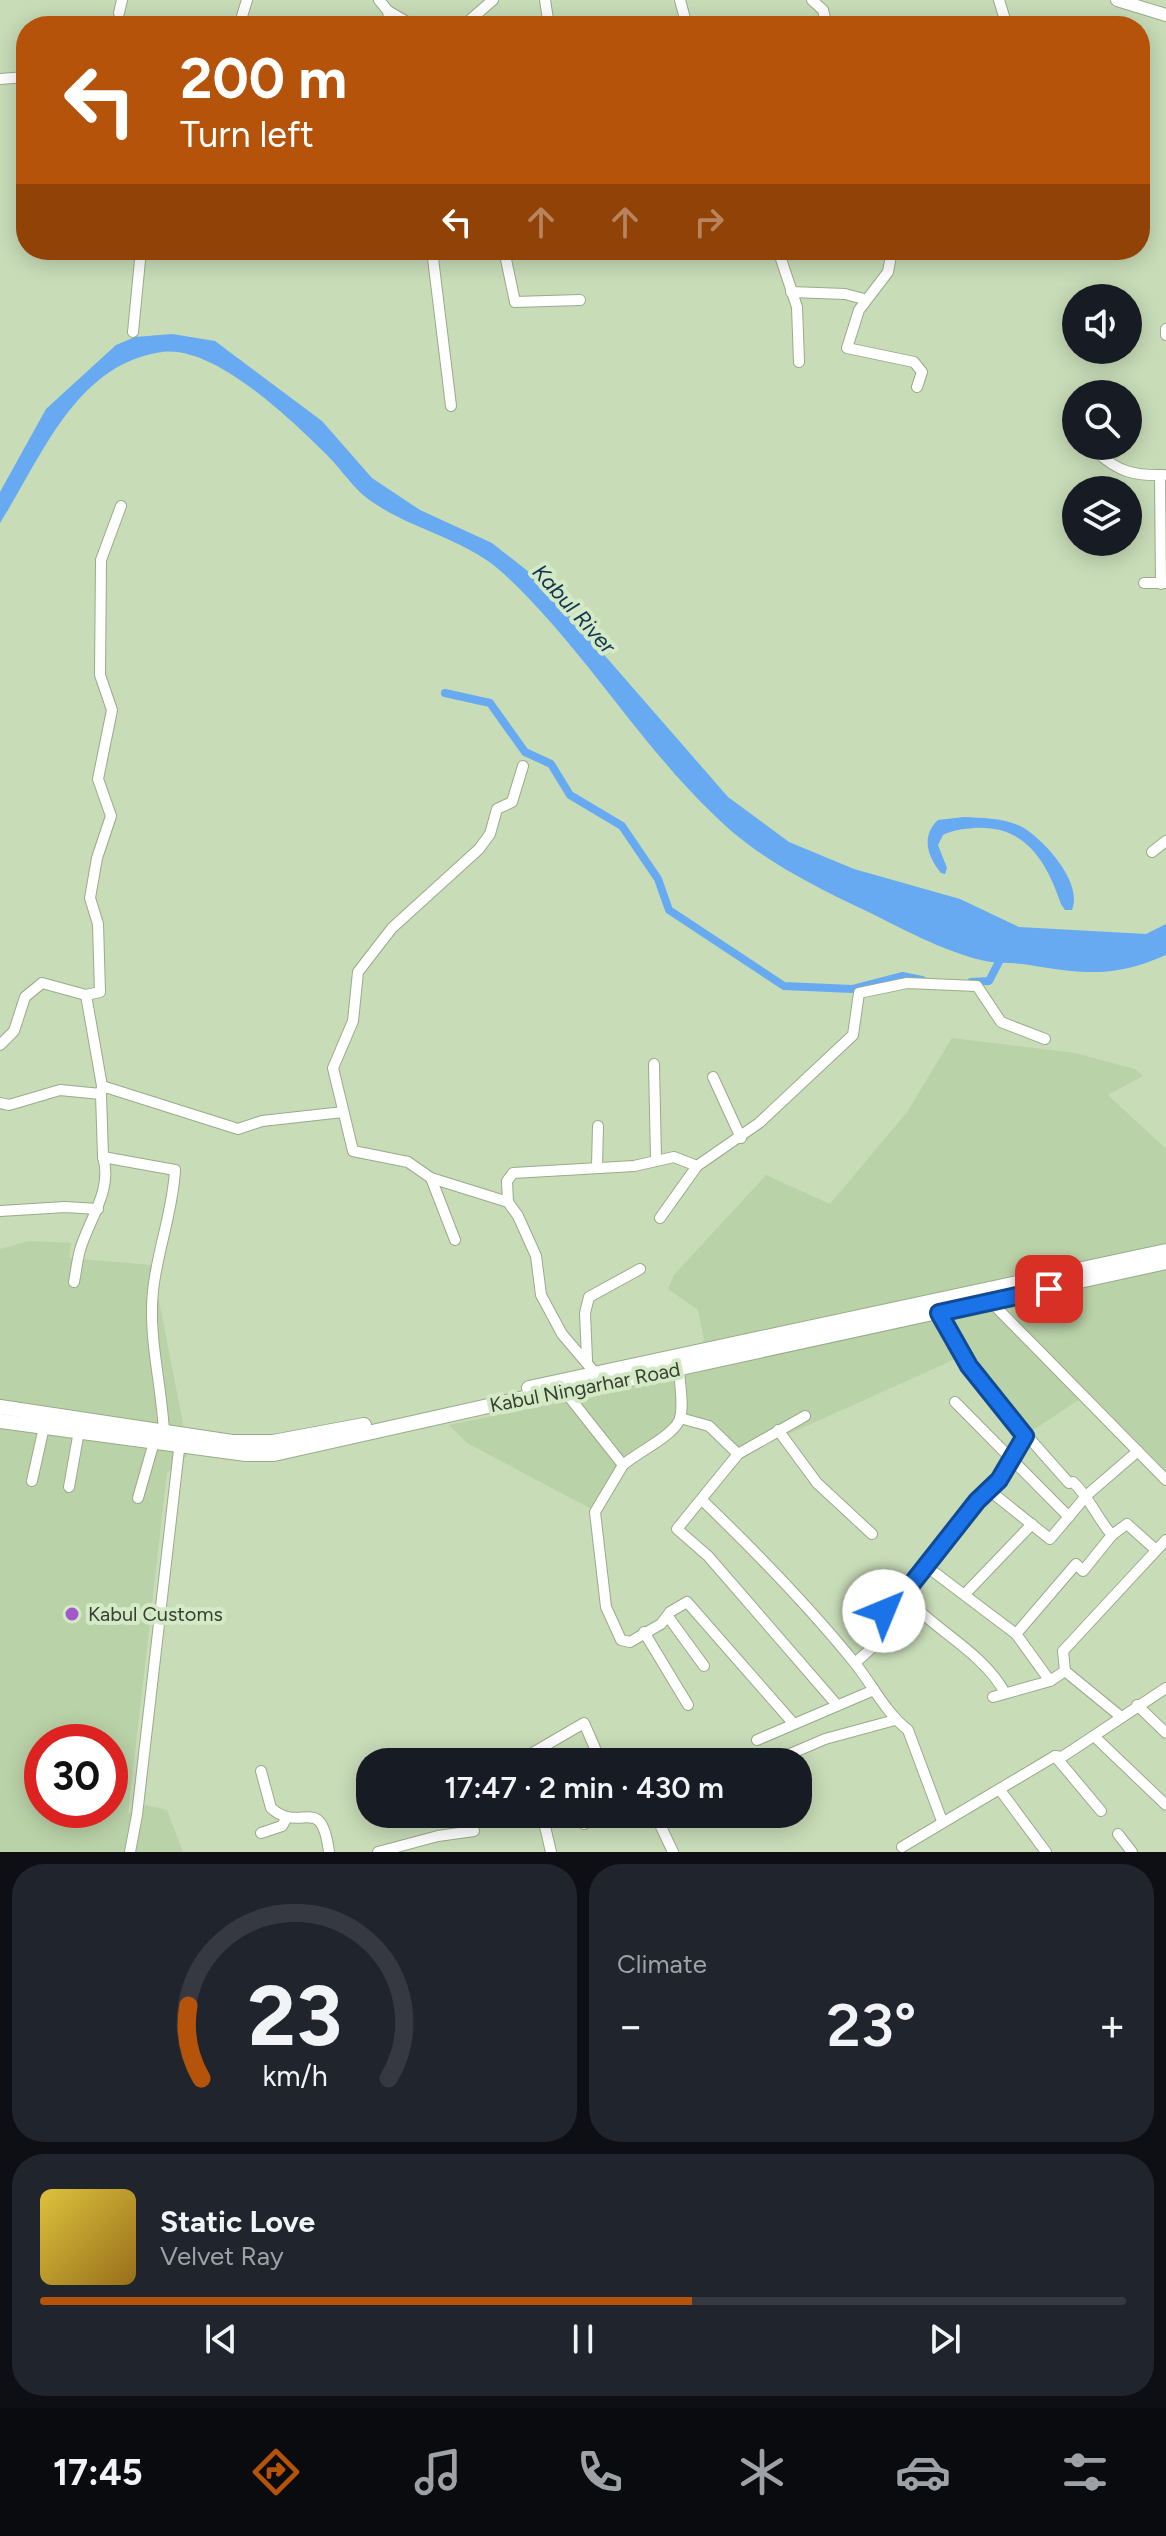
<!DOCTYPE html>
<meta charset="utf-8">
<style>
:root{--surface:#171b24;--page:#20242c;--text:#f1f3f6;--muted:#9ea1a6;--line:#363941;--accent:#b45309}
body{margin:0;font-family:Figtree,sans-serif;background:var(--page);color:var(--text);height:100vh;display:flex;flex-direction:column;font-size:30px;white-space:nowrap}
*{box-sizing:border-box;margin:0}
p{font-size:26px;color:var(--muted)}
.icon{flex:none;width:44px;height:44px;fill:none;stroke:currentColor;stroke-width:2;stroke-linecap:round;stroke-linejoin:round}
.map{position:relative;height:1852px;overflow:hidden}
.panel{display:flex;flex-direction:column;gap:12px;padding:12px;background:#0d0f14;flex:1}
.panel>*{flex:none}
.top-card{position:absolute;left:16px;top:16px;width:1134px;height:244px;border-radius:32px;box-shadow:0 4px 20px #0003;background:#b45309;color:#fff;overflow:hidden}
.tools{position:absolute;left:1062px;top:284px;display:grid;gap:16px}
.tools a{display:grid;place-items:center;width:80px;height:80px;border-radius:50%;background:var(--surface);box-shadow:0 4px 20px #0003;font-size:40px}
.speed{position:absolute;left:24px;top:1724px;display:flex;gap:16px;font-size:40px;font-weight:700;text-align:center}
.speed>*{display:grid;place-content:center;width:104px;height:104px;border-radius:50%;background:var(--surface);box-shadow:0 4px 20px #0003;line-height:1}
.speed .limit{border:12px solid #d22;background:#fff;color:#111}
.pin{position:absolute;display:grid;place-items:center;width:68px;height:68px;color:#fff;margin:-34px;border-radius:16px;box-shadow:0 4px 12px #0006}
.me{position:absolute;width:88px;margin:-44px;rotate:45deg;stroke-linejoin:round;filter:drop-shadow(0 0 6px #0008)}
.turn{display:flex;align-items:center;gap:28px;height:168px;padding:0 32px;font-size:36px}
.turn .icon{width:104px;height:104px;stroke-width:2.5}
.turn b{display:block;font-size:56px;line-height:68px}
.lanes{display:flex;align-items:center;height:76px;padding:0 32px;background:#0003;justify-content:center;gap:40px;direction:ltr}
.lanes .off{opacity:.35}
.big{font-size:60px;font-weight:600;line-height:1.1}
.panel .card{flex:1;display:flex;flex-direction:column;justify-content:center;gap:12px;min-width:0;padding:0 28px;border-radius:32px;background:var(--page)}
.panel .dial{align-items:center;gap:0}
.dial svg{height:208px;overflow:visible;fill:none;stroke:var(--line);stroke-width:7;stroke-linecap:round;text-anchor:middle}
.dial text{fill:var(--text);stroke:none}
.song{display:flex;align-items:center;gap:24px}
.cover{width:96px;height:96px;border-radius:12px;background:linear-gradient(135deg,hsl(50 70% 55%),hsl(40 70% 35%))}
.played{height:8px;border-radius:4px;background:linear-gradient(90deg,var(--accent) 60%,var(--line) 60%)}
.keys{display:flex;justify-content:space-around;direction:ltr}
.heat{display:flex;justify-content:space-between;align-items:center;font-size:44px;direction:ltr}
.panel .tiles{flex:1;display:grid;gap:12px;grid-template-columns:1fr 1fr}
.card:last-child{grid-column:span 2}
.trip{position:absolute;left:356px;top:1748px;width:456px;height:80px;border-radius:32px;background:var(--surface);box-shadow:0 4px 20px #0003;font-weight:600;line-height:80px;text-align:center}
.tabs{display:flex;height:128px;justify-content:space-around;align-items:center;background:#090b0e;color:var(--muted)}
.tabs .icon{width:56px;height:56px}
.tabs .active{color:var(--accent)}
.tabs b{font-size:36px;color:var(--text)}
.map>svg:first-child{display:block}
.built{fill:#bad2a8;fill-rule:evenodd}
.water{fill:#67aaf2}
.lines{fill:none;stroke-linecap:round;stroke-linejoin:round}
.canal{stroke:#67aaf2;stroke-width:8}
.minor-casing{stroke:#98ac89;stroke-width:12}
.major-casing{stroke:#98ac89;stroke-width:14}
.highway-casing{stroke:#98ac89;stroke-width:16}
.minor{stroke:#fff;stroke-width:10}
.major{stroke:#fff;stroke-width:12}
.highway{stroke:#fff;stroke-width:14}
.route-casing{stroke:#114b97;stroke-width:20}
.route{stroke:#1a73e8;stroke-width:14}
.poi-dot{fill:#a258cb;stroke:#d4e9c5;stroke-width:3}
.labels{text-anchor:middle;dominant-baseline:central;stroke-width:8;stroke-linejoin:round;paint-order:stroke}
.street-label{font-size:20px;fill:#373f31;stroke:#d4e9c5}
.poi-label{font-size:20px;fill:#373f31;stroke:#d4e9c5;text-anchor:start}
.water-label{font-size:22px;font-style:italic;fill:#103356;stroke:#d4e9c5}
</style>
<div class="map">
<svg width="1166" height="1852" viewBox="0 0 1166 1852">
<rect width="100%" height="100%" fill="#c8dcb8"/>
<g class="built">
<path d="M952,1038L1075,1053L1135,1069L1143,1076L1108,1095L1166,1149V1480L1085,1396L1027,1434L960,1357L744,1454L710,1423L681,1420L623,1465L597,1512L467,1443L449,1425L680,1378L704,1339L698,1310L668,1289L674,1275L766,1175L830,1204L907,1112Z"/>
<path d="M29,1241L71,1243L69,1258L152,1265L186,1439V1457L167,1473L128,1814L146,1805L167,1810L183,1852H0V1249ZM42,1742H110V1810H42Z"/>
</g>
<g class="water">
<path d="M172,334L215,341L322,421L372,478L420,510L492,543L539,580L728,797L789,842L854,869L960,899L1019,927L1146,934L1166,924V955C1114,978 1083,974 1029,965C1014,962 999,964 985,961C941,951 902,928 862,909C808,883 756,857 713,814C636,740 582,646 504,574C464,536 403,529 362,494C349,482 340,468 327,455C291,420 215,345 162,352C75,364 41,459 0,523V492L46,409L116,345L135,337Z"/>
<path d="M964,817C983,818 1007,818 1024,828C1046,842 1083,883 1072,910H1065L1061,904C1046,860 1025,825 974,828C963,829 953,830 943,835L938,845L947,868L945,874L941,873C927,856 921,836 938,820Z"/>
</g>
<g class="lines">
<g class="canal">
<path d="M445,693L490,703L525,752L551,764L570,795L622,826L658,879L669,910L784,986L852,989L902,976L922,980"/>
<path d="M971,982L989,981L1002,956"/>
</g>
<defs>
<g id="minor">
<path d="M379,0L388,11L390,26"/>
<path d="M545,0L549,26"/>
<path d="M680,0L687,26"/>
<path d="M812,0L823,10L827,26"/>
<path d="M999,0L1007,26"/>
<path d="M388,11L414,26"/>
<path d="M119,13L122,0"/>
<path d="M239,26L247,0"/>
<path d="M463,26L493,0"/>
<path d="M0,79L26,77"/>
<path d="M432,250L451,406"/>
<path d="M504,250L515,302L580,300"/>
<path d="M778,250L797,307L799,362"/>
<path d="M892,250L888,272L859,310L847,348L914,362L922,372L917,387"/>
<path d="M791,292L845,294L864,299"/>
<path d="M1166,329V335"/>
<path d="M133,332L141,250"/>
<path d="M1097,452C1118,472 1135,476 1164,475"/>
<path d="M1160,475L1161,584"/>
<path d="M1144,583H1166"/>
<path d="M523,766L512,802L497,809L490,834L479,849L392,928L358,972L353,1021L333,1068L353,1151L408,1162L431,1178L508,1202L518,1216L536,1256L541,1295L562,1334L596,1374"/>
<path d="M1152,852L1166,841"/>
<path d="M0,1045L14,1031L25,997L42,983L86,995"/>
<path d="M654,1064L656,1159"/>
<path d="M713,1077L741,1138"/>
<path d="M102,1086L86,995L100,992L98,924L90,898L97,858L111,816L98,779L112,710L100,675L101,560L121,506"/>
<path d="M101,1094L103,1157L175,1170C173,1211 157,1251 153,1291C148,1338 162,1386 164,1433"/>
<path d="M0,1103L9,1105L60,1090L101,1094L102,1086L238,1129L262,1121L343,1112"/>
<path d="M597,1166L598,1126"/>
<path d="M431,1178L455,1240"/>
<path d="M508,1202L507,1181L513,1173L634,1166L674,1157L697,1166"/>
<path d="M0,1211L65,1207L98,1209"/>
<path d="M660,1218L697,1166L759,1123L853,1035L859,993L907,983L977,986L1001,1022L1045,1039"/>
<path d="M74,1282C76,1272 77,1261 80,1250C89,1219 113,1190 103,1157"/>
<path d="M991,1302L1166,1480"/>
<path d="M939,1313C977,1381 1018,1426 1069,1483L1073,1482C1090,1498 1097,1518 1112,1535"/>
<path d="M587,1360L585,1313L589,1297L640,1269"/>
<path d="M566,1393L623,1465L595,1512L606,1607L621,1640L630,1642L661,1624L670,1612L687,1602L793,1723"/>
<path d="M955,1402L1069,1517"/>
<path d="M805,1416L738,1454L677,1529L708,1556L837,1705"/>
<path d="M680,1418L709,1426L738,1454"/>
<path d="M778,1430L817,1483L872,1534"/>
<path d="M623,1465C638,1452 671,1437 679,1421C685,1408 679,1382 679,1368"/>
<path d="M32,1481L44,1427"/>
<path d="M69,1487L79,1431"/>
<path d="M990,1491L1050,1539L1087,1495L1138,1451"/>
<path d="M138,1498L154,1442"/>
<path d="M702,1500C755,1551 807,1604 854,1662C872,1684 885,1712 908,1730L942,1821"/>
<path d="M926,1566L1016,1634L1050,1681"/>
<path d="M965,1594L1032,1524"/>
<path d="M903,1595C934,1630 983,1652 1005,1693"/>
<path d="M669,1618L704,1666"/>
<path d="M644,1632L688,1705"/>
<path d="M1016,1634L1076,1564L1083,1571L1112,1535L1127,1524L1156,1550"/>
<path d="M855,1663L895,1627L884,1611L903,1595L977,1501L999,1480L1025,1436"/>
<path d="M993,1697L1050,1681L1065,1671"/>
<path d="M1137,1705L1166,1733"/>
<path d="M1120,1716L1065,1671L1063,1651L1166,1540"/>
<path d="M1095,1737L1166,1805"/>
<path d="M757,1740L874,1690"/>
<path d="M1055,1756L1101,1811"/>
<path d="M776,1760L825,1739L895,1720"/>
<path d="M517,1762L584,1723L601,1762"/>
<path d="M261,1771L271,1808C301,1835 321,1791 329,1852"/>
<path d="M1000,1790L1046,1852"/>
<path d="M542,1814L551,1852"/>
<path d="M624,1814L631,1822L649,1814"/>
<path d="M655,1814L673,1852"/>
<path d="M584,1824L601,1814"/>
<path d="M261,1833L282,1826L287,1817"/>
<path d="M1118,1834L1132,1852"/>
<path d="M902,1847L1055,1756L1062,1757L1166,1688"/>
<path d="M130,1852L137,1815L180,1441"/>
<path d="M378,1852L438,1836L474,1831L467,1814"/>
</g>
<path id="major" d="M1117,0L1166,15"/>
<g id="highway">
<path d="M529,1388L1166,1251"/>
<path d="M0,1407L232,1442H273L364,1425"/>
<path d="M0,1421L246,1454H274L533,1396L566,1393L1166,1262"/>
</g>
</defs>
<use href="#minor" class="minor-casing"/>
<use href="#major" class="major-casing"/>
<use href="#highway" class="highway-casing"/>
<use href="#minor" class="minor"/>
<use href="#major" class="major"/>
<use href="#highway" class="highway"/>
</g>
<g class="lines">
<defs>
<path id="route" d="M884,1611L903,1595L977,1501L999,1480L1025,1436L969,1366L939,1313L1049,1289"/>
</defs>
<use href="#route" class="route-casing"/>
<use href="#route" class="route"/>
</g>
<circle class="poi-dot" cx="72" cy="1614" r="8"/>
<g class="labels">
<g class="street-label">
<text transform="translate(585 1387) rotate(-11)">Kabul Ningarhar Road</text>
</g>
<g class="poi-label">
<text x="88" y="1614">Kabul Customs</text>
</g>
<g class="water-label">
<text transform="translate(574 609) rotate(48)">Kabul River</text>
</g>
</g>
</svg>
<div class="tools">
<a><svg class="icon" aria-label="sound" viewBox="0 0 24 24"><path d="M4 9h4l5-4v14l-5-4H4zM17 9q2 3 0 6"/></svg></a>
<a><svg class="icon" aria-label="search" viewBox="0 0 24 24"><circle cx="10" cy="10" r="6"/><path d="M15 15l6 6"/></svg></a>
<a><svg class="icon" aria-label="layers" viewBox="0 0 24 24"><path d="M12 4l9 5-9 5-9-5zM3 14l9 5 9-5"/></svg></a>
</div>
<div class="speed"><div class="limit">30</div></div>
<div class="pin" style="left:1049px;top:1289px;background:#d93025"><svg class="icon" aria-label="arrive" viewBox="0 0 24 24"><path d="M6 21V4h12l-3 4 3 4H6"/></svg></div>
<svg class="me" style="left:884px;top:1611px" viewBox="-20 -20 40 40"><circle r="19" fill="#fff"/><path d="M0-13L10 11 0 6-10 11z" fill="#1a73e8"/></svg>
<div class="trip">17:47 · 2 min · 430 m</div>
<div class="top-card">
<div class="turn"><svg class="icon" aria-label="left" viewBox="0 0 24 24"><path d="M17 20v-9H6M10 6l-5 5 5 5"/></svg><div><b>200 m</b>Turn left</div></div>
<div class="lanes"><svg class="icon" aria-label="left" viewBox="0 0 24 24"><path d="M17 20v-9H6M10 6l-5 5 5 5"/></svg><svg class="icon off" aria-label="ahead" viewBox="0 0 24 24"><path d="M12 20V5M6 11l6-6 6 6"/></svg><svg class="icon off" aria-label="ahead" viewBox="0 0 24 24"><path d="M12 20V5M6 11l6-6 6 6"/></svg><svg class="icon off" aria-label="right" viewBox="0 0 24 24"><path d="M7 20v-9h11M14 6l5 5-5 5"/></svg></div>
</div>
</div>
<section class="panel">
<div class="tiles">
<div class="card dial"><svg viewBox="0 0 100 80">
<path d="M14 69A42 42 0 1 1 86 69"/>
<path d="M14 69A42 42 0 0 1 9 41" stroke="#b45309"/>
<text x="50" y="56" font-size="32" font-weight="700">23</text>
<text x="50" y="72" font-size="11">km/h</text>
</svg></div>
<div class="card"><p>Climate</p>
<div class="heat"><a>−</a><b class="big">23°</b><a>+</a></div>
</div>
<div class="card">
<div class="song"><i class="cover"></i><div><b>Static Love</b><p>Velvet Ray</p></div></div>
<div class="played"></div>
<div class="keys"><svg class="icon" aria-label="previous" viewBox="0 0 24 24"><path d="M18 5L8 12l10 7zM5 5v14"/></svg><svg class="icon" aria-label="pause" viewBox="0 0 24 24"><path d="M8 5v14M16 5v14"/></svg><svg class="icon" aria-label="next" viewBox="0 0 24 24"><path d="M6 5l10 7-10 7zM19 5v14"/></svg></div>
</div>
</div>
</section>
<nav class="tabs">
<b>17:45</b>
<svg class="icon active" aria-label="directions" viewBox="0 0 24 24"><path d="M12 3l9 9-9 9-9-9zM9 14v-3h6M13 9l2 2-2 2"/></svg>
<svg class="icon" aria-label="music" viewBox="0 0 24 24"><path d="M9 18V5l10-2v13"/><circle cx="6" cy="18" r="3"/><circle cx="16" cy="16" r="3"/></svg>
<svg class="icon" aria-label="phone" viewBox="0 0 24 24"><path d="M5 4h4l2 5-3 2q2 4 5 5l2-3 5 2v4C11 20 4 13 5 4z"/></svg>
<svg class="icon" aria-label="climate" viewBox="0 0 24 24"><path d="M12 3v18M4 7l16 10M4 17L20 7"/></svg>
<svg class="icon" aria-label="car" viewBox="0 0 24 24"><path d="M5 17H2v-5l4-1 3-4h7l3 4 3 1v5h-3M9 17h6M6 11h13"/><circle cx="7" cy="17" r="2"/><circle cx="17" cy="17" r="2"/></svg>
<svg class="icon" aria-label="filters" viewBox="0 0 24 24"><path d="M4 7h16M4 17h16"/><circle cx="9" cy="7" r="2"/><circle cx="15" cy="17" r="2"/></svg>
</nav>
